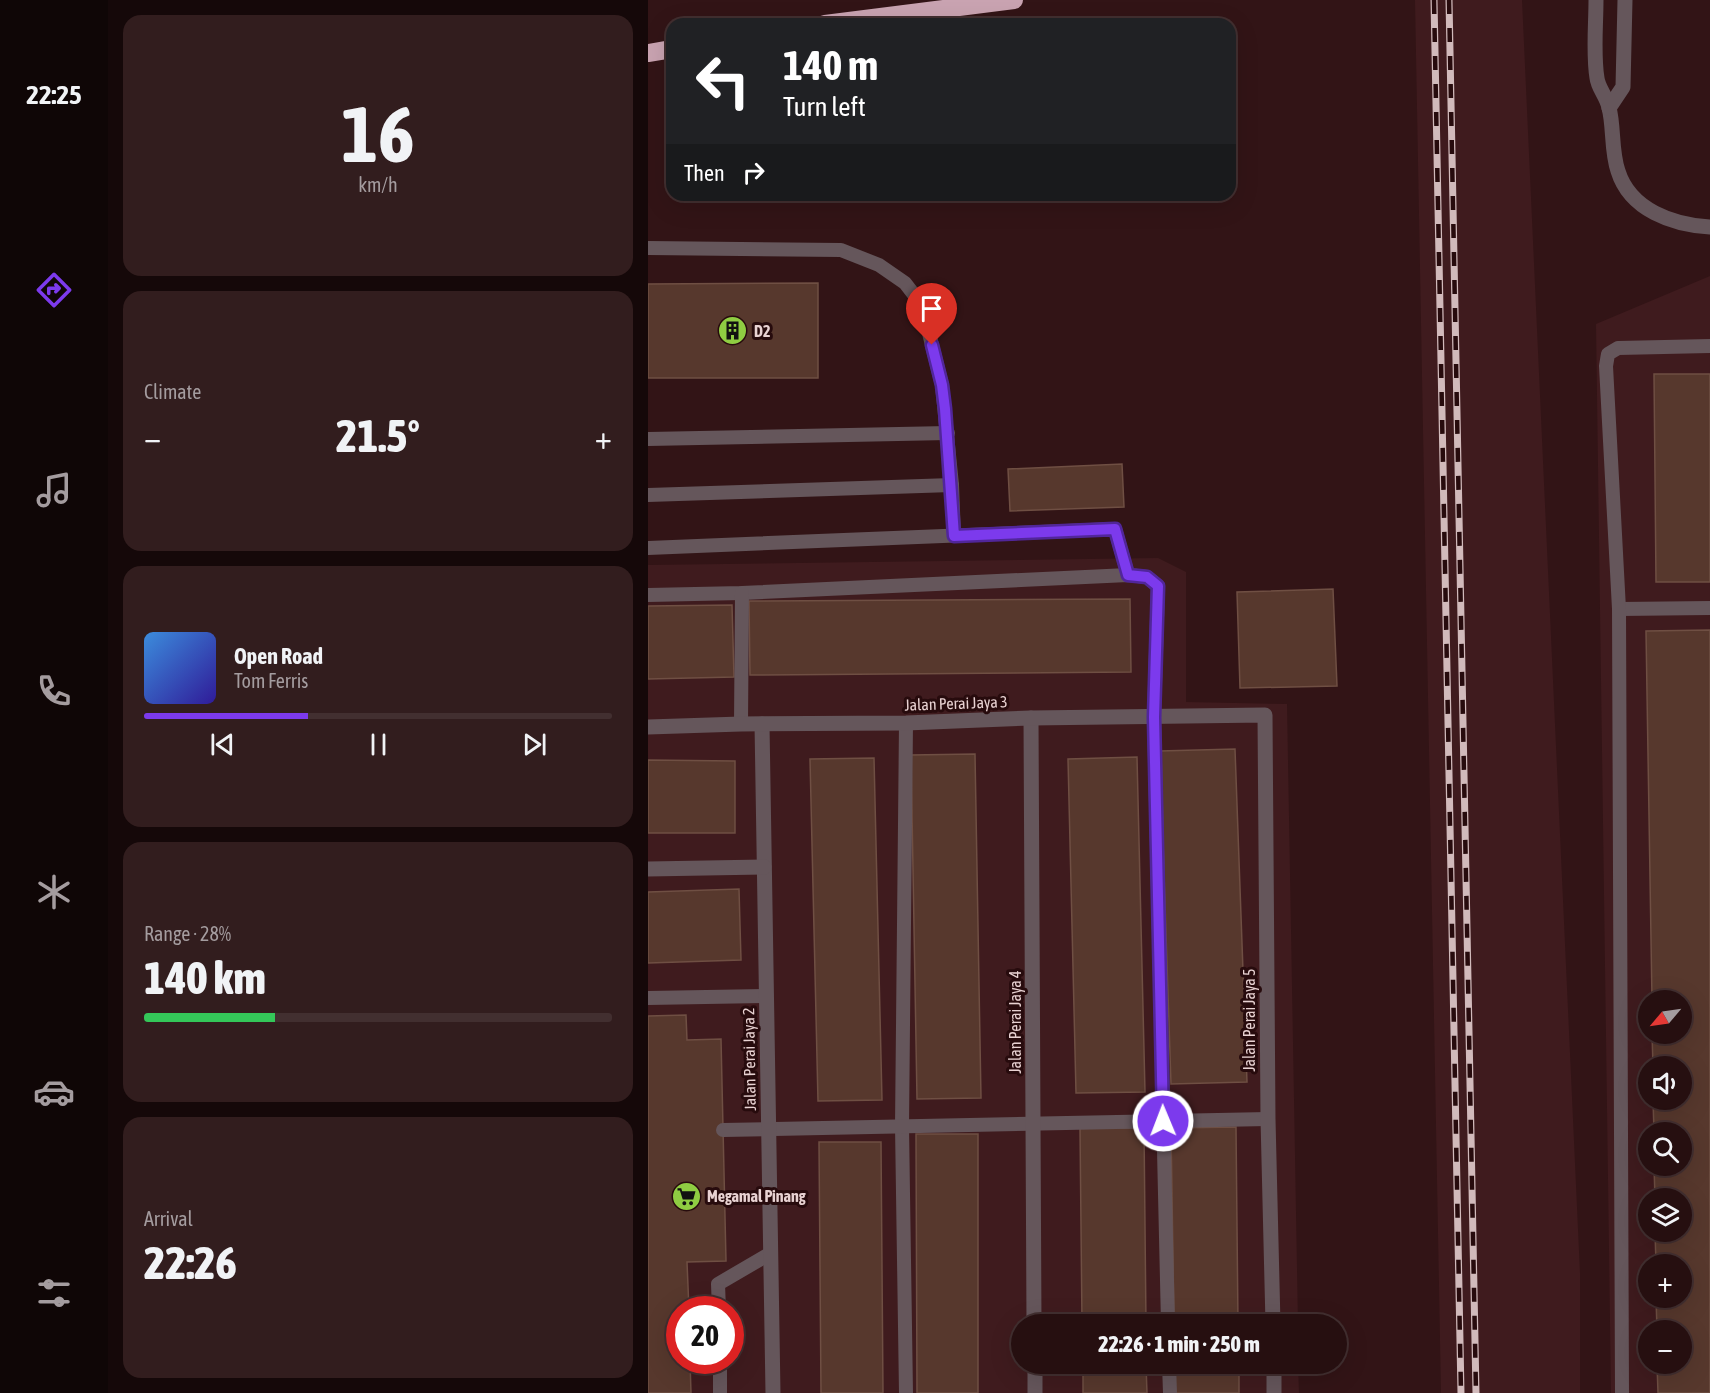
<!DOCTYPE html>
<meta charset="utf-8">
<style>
:root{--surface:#260f10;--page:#321d1e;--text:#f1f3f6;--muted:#a49c9f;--line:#422f30;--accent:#7c3aed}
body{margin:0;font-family:"Asap Condensed",sans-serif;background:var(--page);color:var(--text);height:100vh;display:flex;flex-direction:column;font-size:22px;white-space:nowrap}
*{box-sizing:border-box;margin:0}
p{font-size:20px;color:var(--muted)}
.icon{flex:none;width:33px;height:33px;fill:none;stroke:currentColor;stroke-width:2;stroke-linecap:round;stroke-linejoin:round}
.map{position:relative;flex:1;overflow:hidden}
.sheet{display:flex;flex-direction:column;gap:15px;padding:15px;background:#150809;width:540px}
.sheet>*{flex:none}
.banner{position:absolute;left:18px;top:18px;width:570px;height:183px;border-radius:18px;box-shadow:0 6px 24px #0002,0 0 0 2px var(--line);background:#202124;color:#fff;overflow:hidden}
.needle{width:39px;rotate:241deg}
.fabs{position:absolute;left:990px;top:990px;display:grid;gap:12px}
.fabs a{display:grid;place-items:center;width:54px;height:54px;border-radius:50%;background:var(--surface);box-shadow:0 6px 24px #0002,0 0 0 2px var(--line);font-size:30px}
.speed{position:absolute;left:18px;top:1296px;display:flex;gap:12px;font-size:30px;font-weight:700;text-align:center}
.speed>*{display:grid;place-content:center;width:78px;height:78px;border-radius:50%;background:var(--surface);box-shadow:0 6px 24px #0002,0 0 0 2px var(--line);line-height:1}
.speed .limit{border:9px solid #d22;background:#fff;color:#111}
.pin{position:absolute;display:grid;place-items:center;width:51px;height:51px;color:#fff;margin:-62px -26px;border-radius:50% 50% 50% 0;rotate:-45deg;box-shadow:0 0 6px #0007}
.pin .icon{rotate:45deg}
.me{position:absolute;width:66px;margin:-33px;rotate:359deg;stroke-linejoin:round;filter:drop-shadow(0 0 4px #0008)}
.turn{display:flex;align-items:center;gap:21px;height:126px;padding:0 18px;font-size:27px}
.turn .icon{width:78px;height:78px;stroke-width:2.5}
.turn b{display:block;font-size:42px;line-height:51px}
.then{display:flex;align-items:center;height:57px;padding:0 18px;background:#0003;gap:12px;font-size:22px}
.big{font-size:45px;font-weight:800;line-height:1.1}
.sheet .tile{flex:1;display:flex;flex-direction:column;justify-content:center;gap:9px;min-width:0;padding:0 21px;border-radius:18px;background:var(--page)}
.sheet .dial{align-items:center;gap:0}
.dial b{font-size:78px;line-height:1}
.song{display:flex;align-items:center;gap:18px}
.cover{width:72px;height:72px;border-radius:9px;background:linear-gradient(135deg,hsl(210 70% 55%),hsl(250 70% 35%))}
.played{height:6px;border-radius:3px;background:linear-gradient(90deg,var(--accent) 35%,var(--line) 35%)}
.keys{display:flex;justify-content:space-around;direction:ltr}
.heat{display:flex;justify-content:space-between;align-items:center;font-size:33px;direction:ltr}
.charge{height:9px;border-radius:4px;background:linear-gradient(90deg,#34c759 28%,var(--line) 0)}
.trip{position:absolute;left:363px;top:1314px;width:336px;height:60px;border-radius:30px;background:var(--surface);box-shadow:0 6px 24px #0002,0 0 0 2px var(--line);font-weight:800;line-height:60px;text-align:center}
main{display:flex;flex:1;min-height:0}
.dock{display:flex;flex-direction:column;width:108px;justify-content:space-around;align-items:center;background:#0f0606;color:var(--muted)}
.dock .icon{width:42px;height:42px}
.dock .selected{color:var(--accent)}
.dock b{font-size:27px;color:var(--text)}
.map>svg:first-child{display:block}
.built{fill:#3f1b1e;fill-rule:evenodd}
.building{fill:#57382d;stroke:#6f4f43;stroke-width:1.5}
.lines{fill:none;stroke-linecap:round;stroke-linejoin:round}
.service{stroke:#65565b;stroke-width:14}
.minor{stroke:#65565b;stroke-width:15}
.tertiary{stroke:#65565b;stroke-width:15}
.motorway{stroke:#c9a3b1;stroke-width:18}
.rail-casing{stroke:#d1babb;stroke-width:7}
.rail{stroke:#270b0d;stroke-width:4.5;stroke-dasharray:14;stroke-linecap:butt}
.route-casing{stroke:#51269a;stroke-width:15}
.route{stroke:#7c3aed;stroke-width:10}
.labels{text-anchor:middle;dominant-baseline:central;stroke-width:6;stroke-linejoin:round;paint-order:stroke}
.poi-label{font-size:16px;font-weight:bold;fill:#e8d2d2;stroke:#270b0d;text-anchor:start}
.street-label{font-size:16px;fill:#e8d2d2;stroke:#270b0d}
</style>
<main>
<nav class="dock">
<b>22:25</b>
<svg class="icon selected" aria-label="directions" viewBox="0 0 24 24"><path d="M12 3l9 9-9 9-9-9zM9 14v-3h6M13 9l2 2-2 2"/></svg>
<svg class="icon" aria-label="music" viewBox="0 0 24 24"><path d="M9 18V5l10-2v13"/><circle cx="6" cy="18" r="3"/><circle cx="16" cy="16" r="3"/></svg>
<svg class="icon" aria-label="phone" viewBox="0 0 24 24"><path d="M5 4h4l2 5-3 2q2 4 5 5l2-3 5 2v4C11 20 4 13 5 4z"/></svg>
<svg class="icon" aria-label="climate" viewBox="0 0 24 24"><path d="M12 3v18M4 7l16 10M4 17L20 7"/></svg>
<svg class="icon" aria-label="car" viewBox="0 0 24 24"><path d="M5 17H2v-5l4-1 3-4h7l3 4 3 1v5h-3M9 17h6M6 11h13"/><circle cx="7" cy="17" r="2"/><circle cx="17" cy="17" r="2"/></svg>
<svg class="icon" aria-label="filters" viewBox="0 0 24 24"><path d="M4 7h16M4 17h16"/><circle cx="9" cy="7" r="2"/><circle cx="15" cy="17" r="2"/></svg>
</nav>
<section class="sheet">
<div class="tile dial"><b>16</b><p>km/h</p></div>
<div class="tile"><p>Climate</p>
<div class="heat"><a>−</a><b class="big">21.5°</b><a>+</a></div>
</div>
<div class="tile">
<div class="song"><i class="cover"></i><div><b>Open Road</b><p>Tom Ferris</p></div></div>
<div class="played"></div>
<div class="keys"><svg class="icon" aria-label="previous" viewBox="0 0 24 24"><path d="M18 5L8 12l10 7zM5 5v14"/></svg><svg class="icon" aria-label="pause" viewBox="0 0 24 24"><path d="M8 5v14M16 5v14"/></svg><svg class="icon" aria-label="next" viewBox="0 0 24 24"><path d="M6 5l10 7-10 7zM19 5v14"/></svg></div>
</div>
<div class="tile"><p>Range · 28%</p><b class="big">140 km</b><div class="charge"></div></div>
<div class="tile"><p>Arrival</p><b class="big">22:26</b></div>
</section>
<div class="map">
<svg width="1062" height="1393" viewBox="0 0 1062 1393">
<rect width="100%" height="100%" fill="#321416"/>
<g class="built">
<path d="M767,0H874L932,1273V1393H793Z"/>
<path d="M1062,276V1393H963L948,324ZM1000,1000H1034V1034H1000ZM1000,1066H1034V1100H1000ZM1000,1132H1034V1166H1000ZM1000,1198H1034V1232H1000ZM1000,1264H1034V1298H1000ZM1000,1330H1034V1364H1000Z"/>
<path d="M510,558L538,572V702L639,704L650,1324H374V1364H650L651,1393H0V565ZM32,1310H82V1360H32Z"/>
</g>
<g class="building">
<path d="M170,283V378H0V284Z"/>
<path d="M1006,374H1062V582H1008Z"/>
<path d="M474,464L476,507L362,511L360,469Z"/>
<path d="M685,589L689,686L592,688L589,592Z"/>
<path d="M482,599L483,672L102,675L101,601Z"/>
<path d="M84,605L86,677L0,679V606Z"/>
<path d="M1062,630V1393H1010L1009,1364H1034V1330H1009L1008,1298H1034V1264H1008L1007,1232H1034V1198H1007L1006,1166H1034V1132H1006L1005,1100H1034V1066H1005L1004,1034H1034V1000H1004L998,631Z"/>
<path d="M587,749L599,1082L523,1084L512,751Z"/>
<path d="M327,754L333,1098L269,1099L263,755Z"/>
<path d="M489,757L497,1092L428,1093L420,759Z"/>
<path d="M226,758L234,1100L170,1101L162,759Z"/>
<path d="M0,760L87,761V833H0Z"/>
<path d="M91,889L93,960L0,963V892Z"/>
<path d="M38,1015L39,1040L73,1039L78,1261L39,1262L41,1310H32V1360H42L43,1393H0V1016Z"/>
<path d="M588,1127L590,1324H526L523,1128Z"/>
<path d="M432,1128H496L498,1324H434Z"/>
<path d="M268,1134H330V1393H269Z"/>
<path d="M171,1142H233L235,1393H173Z"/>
<path d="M435,1364H498L499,1393H435Z"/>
<path d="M526,1364H591V1393H527Z"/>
</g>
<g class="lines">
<g class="service">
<path d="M0,248L193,250L231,265L257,283L274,305L294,385L304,485L306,536"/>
<path d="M0,439L300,433"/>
<path d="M0,495L304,485"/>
<path d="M0,548L467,529L480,575"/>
<path d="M0,595L94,593L480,575L499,577L510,586L506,717L520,1324"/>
<path d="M971,609L1062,608"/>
<path d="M258,723L254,1126L258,1393"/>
<path d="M93,724L94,593"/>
<path d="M0,998L118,996"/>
<path d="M75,1130L620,1119"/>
<path d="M71,1310L70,1284L123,1253"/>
<path d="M72,1360V1393"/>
<path d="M521,1364L522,1393"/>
<path d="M974,1393L971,609L958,366L960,354L970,348L1062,346"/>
</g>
<g class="minor">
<path d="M383,718L386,1324"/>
<path d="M114,724L125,1393"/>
<path d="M0,727L93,724L258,723L383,718L617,715L620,1119L625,1324"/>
<path d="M0,869L116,867"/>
<path d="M387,1364V1393"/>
<path d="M626,1364V1393"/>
</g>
<g class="tertiary">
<path d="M948,0C948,25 945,54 949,78C950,88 959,97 961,108C966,126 963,151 970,171C982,210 1025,225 1062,227"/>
<path d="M961,108L975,87L977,0"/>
</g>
<g class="motorway">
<path d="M177,24L366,0"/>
<path d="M0,53L24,49"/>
</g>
<defs>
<g id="rail">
<path d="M786,0L813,1393"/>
<path d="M801,0L828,1393"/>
</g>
</defs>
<use href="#rail" class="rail-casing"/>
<use href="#rail" class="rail"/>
</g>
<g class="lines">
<defs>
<path id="route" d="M284,345L294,385L297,409L306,536L467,529L480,575L499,577L510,586L506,717L515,1121"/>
</defs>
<use href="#route" class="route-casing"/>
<use href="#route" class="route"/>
</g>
<defs>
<symbol id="building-disc" viewBox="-11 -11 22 22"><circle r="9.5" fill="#8fcd42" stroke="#270b0d"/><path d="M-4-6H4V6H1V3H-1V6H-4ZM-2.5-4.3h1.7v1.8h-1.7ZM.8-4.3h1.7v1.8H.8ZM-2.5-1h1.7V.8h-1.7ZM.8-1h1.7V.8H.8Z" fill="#111"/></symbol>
<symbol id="supermarket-disc" viewBox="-11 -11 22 22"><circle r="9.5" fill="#8fcd42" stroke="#270b0d"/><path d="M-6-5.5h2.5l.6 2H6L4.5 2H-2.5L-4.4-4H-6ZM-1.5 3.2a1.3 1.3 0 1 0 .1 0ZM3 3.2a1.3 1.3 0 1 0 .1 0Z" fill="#111"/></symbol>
</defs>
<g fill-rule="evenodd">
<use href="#building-disc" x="68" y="314" width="33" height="33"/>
<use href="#supermarket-disc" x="22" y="1180" width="33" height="33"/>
</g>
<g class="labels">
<g class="poi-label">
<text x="106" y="331">D2</text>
<text x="59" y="1196">Megamal Pinang</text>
</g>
<g class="street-label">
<text transform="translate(308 703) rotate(-2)">Jalan Perai Jaya 3</text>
<text transform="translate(601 1020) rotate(-90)">Jalan Perai Jaya 5</text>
<text transform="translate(367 1022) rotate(-90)">Jalan Perai Jaya 4</text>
<text transform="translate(101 1059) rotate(-91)">Jalan Perai Jaya 2</text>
</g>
</g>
</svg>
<div class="fabs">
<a><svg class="needle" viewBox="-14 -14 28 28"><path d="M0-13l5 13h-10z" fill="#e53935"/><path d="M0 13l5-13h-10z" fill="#a49c9f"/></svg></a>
<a><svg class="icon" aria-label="sound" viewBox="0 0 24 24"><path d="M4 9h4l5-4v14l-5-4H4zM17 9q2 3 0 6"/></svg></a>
<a><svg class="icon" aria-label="search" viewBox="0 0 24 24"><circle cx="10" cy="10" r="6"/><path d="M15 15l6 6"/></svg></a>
<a><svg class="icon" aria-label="layers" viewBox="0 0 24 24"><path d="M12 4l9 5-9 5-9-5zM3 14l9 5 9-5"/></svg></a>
<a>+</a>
<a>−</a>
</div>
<div class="speed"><div class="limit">20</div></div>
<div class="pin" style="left:284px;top:345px;background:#d93025"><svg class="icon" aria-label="arrive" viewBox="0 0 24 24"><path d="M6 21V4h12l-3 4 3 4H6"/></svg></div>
<svg class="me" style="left:515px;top:1121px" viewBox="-20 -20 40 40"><circle r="17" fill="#7c3aed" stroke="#fff" stroke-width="3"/><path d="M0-11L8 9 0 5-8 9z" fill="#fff"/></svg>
<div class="trip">22:26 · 1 min · 250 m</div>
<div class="banner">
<div class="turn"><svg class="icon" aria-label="left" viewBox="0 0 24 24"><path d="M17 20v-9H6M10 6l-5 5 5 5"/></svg><div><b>140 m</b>Turn left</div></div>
<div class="then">Then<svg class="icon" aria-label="right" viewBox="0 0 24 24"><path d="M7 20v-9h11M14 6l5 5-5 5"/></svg></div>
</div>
</div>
</main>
